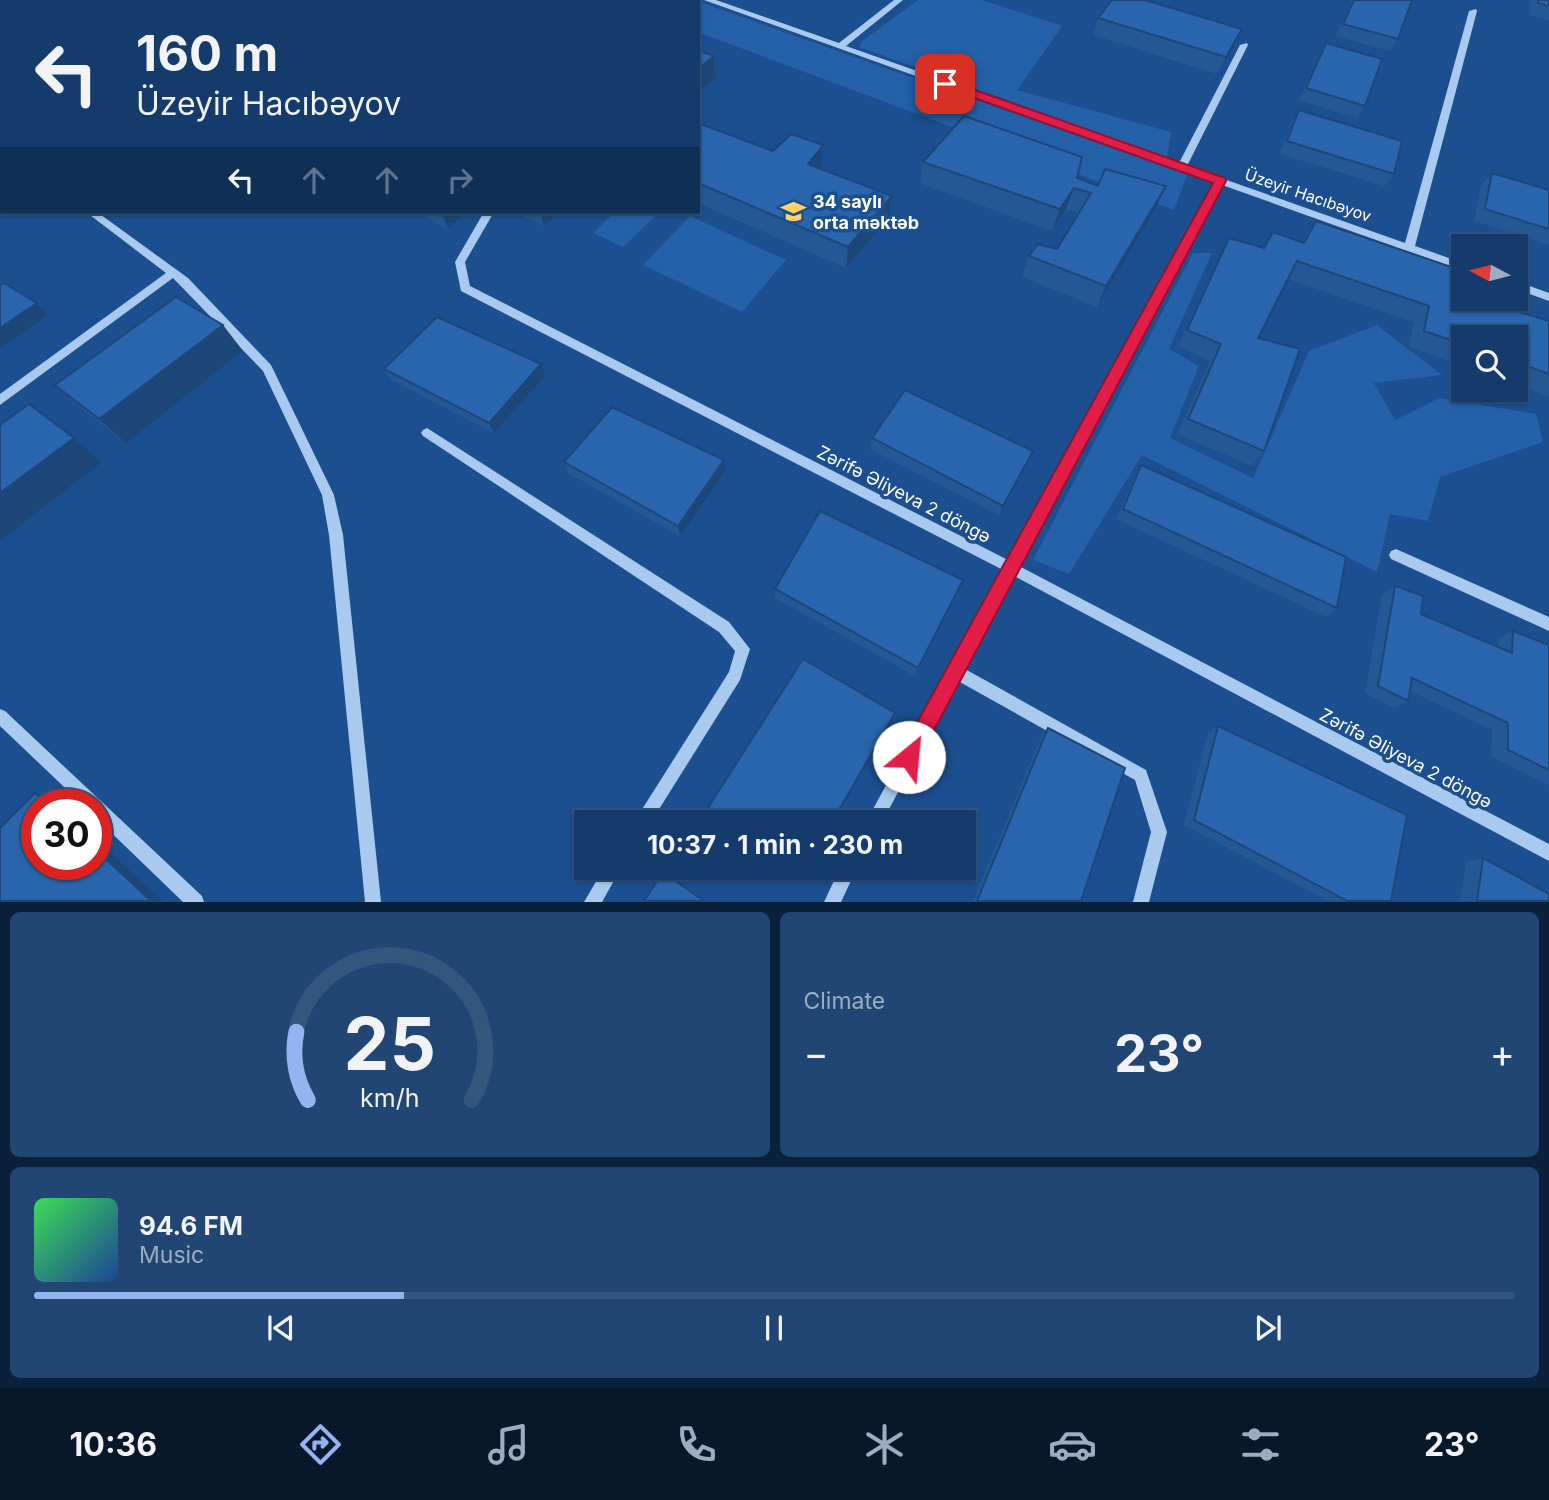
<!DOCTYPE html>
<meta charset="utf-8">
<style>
:root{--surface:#143b6b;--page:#214673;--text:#f1f3f6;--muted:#9dadc1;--line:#33557e;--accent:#95b2f1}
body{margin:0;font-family:Inter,sans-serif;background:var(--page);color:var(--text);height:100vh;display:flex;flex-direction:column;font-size:26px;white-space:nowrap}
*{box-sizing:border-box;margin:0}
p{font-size:23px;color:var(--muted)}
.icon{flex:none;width:38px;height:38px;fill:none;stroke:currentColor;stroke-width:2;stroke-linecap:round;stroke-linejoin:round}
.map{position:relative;height:902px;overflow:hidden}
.side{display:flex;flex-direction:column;gap:10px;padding:10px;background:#0b203b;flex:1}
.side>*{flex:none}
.banner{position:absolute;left:0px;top:0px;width:700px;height:214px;box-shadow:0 2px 5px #0004,0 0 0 2px var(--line);background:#143b6b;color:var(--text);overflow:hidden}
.needle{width:46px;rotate:277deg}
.buttons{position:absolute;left:1451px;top:234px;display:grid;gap:14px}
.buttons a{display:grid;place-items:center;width:77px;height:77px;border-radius:0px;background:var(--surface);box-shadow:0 2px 5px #0004,0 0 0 2px var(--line);font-size:35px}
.speed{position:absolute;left:21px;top:789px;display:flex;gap:14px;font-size:35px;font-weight:700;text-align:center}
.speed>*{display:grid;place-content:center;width:91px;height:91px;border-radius:50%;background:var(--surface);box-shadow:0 2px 5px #0004,0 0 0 2px var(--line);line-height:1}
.speed .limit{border:10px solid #d22;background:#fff;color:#111}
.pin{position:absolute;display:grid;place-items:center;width:60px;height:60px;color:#fff;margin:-30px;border-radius:14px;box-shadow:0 4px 10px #0006}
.me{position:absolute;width:77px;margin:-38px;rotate:28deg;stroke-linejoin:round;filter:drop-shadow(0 0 5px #0008)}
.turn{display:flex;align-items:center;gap:24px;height:147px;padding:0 21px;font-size:32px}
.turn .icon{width:91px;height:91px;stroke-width:2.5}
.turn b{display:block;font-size:49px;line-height:60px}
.lanes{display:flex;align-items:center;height:66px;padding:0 21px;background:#0003;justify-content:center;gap:35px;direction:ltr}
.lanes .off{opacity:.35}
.big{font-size:52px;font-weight:700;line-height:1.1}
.side .card{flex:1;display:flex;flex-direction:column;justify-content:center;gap:10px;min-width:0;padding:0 24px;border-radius:10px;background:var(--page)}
.side .dial{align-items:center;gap:0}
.dial svg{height:182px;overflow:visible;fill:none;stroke:var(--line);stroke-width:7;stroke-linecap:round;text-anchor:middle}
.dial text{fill:var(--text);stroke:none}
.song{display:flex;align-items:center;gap:21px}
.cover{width:84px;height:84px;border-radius:10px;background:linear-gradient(135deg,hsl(130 70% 55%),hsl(220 70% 35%))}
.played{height:7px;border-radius:4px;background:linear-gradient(90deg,var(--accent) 25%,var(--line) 25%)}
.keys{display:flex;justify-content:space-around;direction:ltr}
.heat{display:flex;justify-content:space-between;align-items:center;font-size:38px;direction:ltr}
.side .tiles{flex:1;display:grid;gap:10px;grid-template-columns:1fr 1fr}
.card:last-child{grid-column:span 2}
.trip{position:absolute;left:574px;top:810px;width:402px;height:70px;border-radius:0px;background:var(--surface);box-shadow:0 2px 5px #0004,0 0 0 2px var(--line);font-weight:700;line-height:70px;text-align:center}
.menu{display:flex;height:112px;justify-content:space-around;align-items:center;background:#08182b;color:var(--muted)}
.menu .icon{width:49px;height:49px}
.menu .active{color:var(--accent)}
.menu b{font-size:32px;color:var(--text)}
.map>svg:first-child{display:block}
.green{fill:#2461a8}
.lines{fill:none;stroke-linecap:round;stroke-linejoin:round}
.minor{fill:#a9c9ee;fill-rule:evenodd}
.wall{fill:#245895}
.shaded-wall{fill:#1d4779}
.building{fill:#2a66ad;stroke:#1d4779;stroke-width:2}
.route{fill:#e11d48;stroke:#92132f;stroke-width:2}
.labels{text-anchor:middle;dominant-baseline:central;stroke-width:7;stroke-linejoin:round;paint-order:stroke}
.far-street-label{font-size:16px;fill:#fff;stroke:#1b4f8f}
.poi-label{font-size:18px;font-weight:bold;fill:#fff;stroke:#1b4f8f;text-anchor:start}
.street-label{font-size:18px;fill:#fff;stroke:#1b4f8f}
</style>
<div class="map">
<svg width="1549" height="902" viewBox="0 0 1549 902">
<rect width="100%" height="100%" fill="#1b4f8f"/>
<g class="green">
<path d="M612,0H694L1187,175L1174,210L698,32V2Z"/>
<path d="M918,0H982L1062,26L1017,90L1171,132L1167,157L859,47L862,41Z"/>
<path d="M615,212H660L623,247L593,233Z"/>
<path d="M690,216L786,260L742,312L643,265Z"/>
<path d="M1193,253H1212L1169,349L1199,366L1170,438L1253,478L1309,351L1377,325L1442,375L1374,383L1395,420L1439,398L1536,414L1543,442L1440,477L1428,521L1390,514L1377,572L1142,455L1069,574L1033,560Z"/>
</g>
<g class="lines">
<g class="minor">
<path d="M209,0H219L218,2H207Z"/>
<path d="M704,0H716L839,43L894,0H903L846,46L1179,163L1240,45L1247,43L1248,45L1187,166L1405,243L1469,11L1476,9L1477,11L1415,246L1463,263V271L1222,185L1019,566L1549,844V861L1014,576L965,669L1146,770L1167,832L1149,902H1133L1151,832L1135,780L958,681L882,822H866L1003,570L461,291L455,262L484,212H494L465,262L470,286L1008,560L1214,183Z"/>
<rect x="0" y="159" width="2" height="6"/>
<path d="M86,212H97L188,278L271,365L334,495L343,535L381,902H365L329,535L322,495L263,371L173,278L0,405V394L166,273Z"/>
<path d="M1516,281L1549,293V301L1516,289Z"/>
<path d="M427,428L729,622L750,649L740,680L651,822H634L729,672L735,651L719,632L423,436L421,433L423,430Z"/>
<path d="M1396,549L1549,617V631L1391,559L1389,555L1391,551Z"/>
<path d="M0,709L5,711L202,896L204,902H183L96,818V805H83L0,726Z"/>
<path d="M604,868H621L602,902H584Z"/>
<path d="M840,868H857L841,902H824Z"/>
</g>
</g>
<g class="wall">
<path d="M1352,0H1412L1398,39L1390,51L1336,36Z"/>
<path d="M1531,0H1549V20L1529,15Z"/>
<path d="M1098,18L1234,46L1217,74L1093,35Z"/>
<path d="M1326,43L1365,106L1357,118L1299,100L1319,55Z"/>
<path d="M1299,110L1394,174L1385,186L1280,154L1292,123Z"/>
<path d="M698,123L773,151L823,145L821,167L820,169L889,218L846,268L698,203Z"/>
<path d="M923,162L1077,178L1098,186H1166L1156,208L1097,307L1022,277L1029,256L1057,249L1079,213L1066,209L1052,231L920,183Z"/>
<path d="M1492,173L1549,190V245L1474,221L1481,185Z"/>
<path d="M416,212H466L448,229Z"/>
<path d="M514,212H559L544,226Z"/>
<path d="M1316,221L1463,299L1549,321V396L1516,385V338H1463V366L1409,347L1414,322L1288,279L1258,338L1264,451L1252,466L1177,434L1210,361L1178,346L1220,255L1229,238L1263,248L1273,232L1302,242Z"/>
<path d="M243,351L126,443L83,410L55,385Z"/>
<path d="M384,369L545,376L494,433L391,380Z"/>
<path d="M872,438L1033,451L999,515L870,449Z"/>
<path d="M724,460L725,471L680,536L568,473L564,462Z"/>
<path d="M1141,465L1337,608L1326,617L1116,519L1135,476Z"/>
<path d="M963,580L915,676L775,598V589Z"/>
<path d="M1395,586L1421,614L1498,647V639L1513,631L1549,645V785L1491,756L1492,730L1410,691L1408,701L1394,708L1365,693L1382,595Z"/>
<path d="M893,720L833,822H711L706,819L704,814Z"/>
<path d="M1218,726L1391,901H1328L1184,825L1208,733Z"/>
<path d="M1048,728L1081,901H973L1042,735Z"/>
<path d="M1483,858L1549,901H1460L1466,862Z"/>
<path d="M776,868H807L798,883Z"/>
</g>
<g class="shaded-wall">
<path d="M1242,29L1234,46L1217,74L1226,57Z"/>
<path d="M714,56L716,78L698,93V69Z"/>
<path d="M823,145L821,167L807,186L808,164Z"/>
<path d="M1166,186L1156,208L1097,307L1106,286Z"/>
<path d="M1074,188L1066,209L1052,231L1060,209Z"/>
<path d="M892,196L889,218L846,268L848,247Z"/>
<path d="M448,212H466L448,229L443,216Z"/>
<path d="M540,212H559L544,226Z"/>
<path d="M37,303L48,315L0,348V328Z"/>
<path d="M223,325L243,351L126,443L99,419Z"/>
<path d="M541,364L545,376L494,433L489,423Z"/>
<path d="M74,438L102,462L0,541V493Z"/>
<path d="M1033,451L1028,461L999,515L1003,506Z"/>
<path d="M724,460L725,471L680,536L678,526Z"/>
<path d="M963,580L959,589L915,676L918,668Z"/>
<path d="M895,713L893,720L833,822H832Z"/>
<path d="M35,793L52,798L59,805H48Z"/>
<path d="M96,840L163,901H151L96,850Z"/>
</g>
<g class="building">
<path d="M1112,0H1145L1242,29L1226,57L1098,18Z"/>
<path d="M1354,0H1412L1398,39L1343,24Z"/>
<path d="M1538,0H1549V6L1538,3Z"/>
<path d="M1326,43L1382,59L1365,106L1306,88Z"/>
<path d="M698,50L714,56L698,69Z"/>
<path d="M1299,110L1402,141L1394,174L1287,141Z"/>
<path d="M964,116L1082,157L1077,178L1098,186L1105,169L1166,186L1106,286L1029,256L1038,244L1057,249L1091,193L1074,188L1060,209L923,162Z"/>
<path d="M698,123L773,151L791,134L823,145L808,164L892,196L848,247L698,183Z"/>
<path d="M1492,173L1549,190V229L1485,209Z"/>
<path d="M434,212H448L443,216Z"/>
<path d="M1316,221L1463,271V299H1478L1549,321V374L1516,362V338H1463V344L1424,331L1429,306L1297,261L1258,338L1300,349L1264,451L1188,419L1221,344L1187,330L1229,238L1264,248L1273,232L1304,243Z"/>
<path d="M4,283L37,303L0,328V285Z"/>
<path d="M176,297L223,325L99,419L55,385Z"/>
<path d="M437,317L541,364L489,423L384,369Z"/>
<path d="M905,390L1033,451L1003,506L872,438Z"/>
<path d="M29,404L74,438L0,493V425Z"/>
<path d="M612,407L724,460L678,526L564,462Z"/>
<path d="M1141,465L1346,557L1337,608L1123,509Z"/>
<path d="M820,511L963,580L918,668L775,589Z"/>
<path d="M1395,586L1423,596L1421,614L1512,653L1513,631L1549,645V770L1508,750V723L1412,678L1408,701L1378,686Z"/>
<path d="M803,659L895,713L832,822H717L704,814Z"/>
<path d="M1218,726L1407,815L1391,901H1347L1194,820Z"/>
<path d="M1048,728L1125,768L1081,901H977Z"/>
<path d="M35,793L48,805H37V864H96V850L151,901H0V828Z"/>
<path d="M1483,858L1549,894V901H1477Z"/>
<path d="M782,868H805L799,879Z"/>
<path d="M663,872L704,901H644Z"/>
</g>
<path class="route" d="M941,81H949L1225,178L1226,181L916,764L909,767L902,764L899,757L902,750L1213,183L941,86Z"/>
<defs>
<symbol id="school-bare" viewBox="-9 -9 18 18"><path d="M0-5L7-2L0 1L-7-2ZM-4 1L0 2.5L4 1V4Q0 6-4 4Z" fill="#ffd166" stroke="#1b4f8f" stroke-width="2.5" paint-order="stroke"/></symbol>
</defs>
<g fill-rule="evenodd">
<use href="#school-bare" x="776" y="194" width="35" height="35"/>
</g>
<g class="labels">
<g class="far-street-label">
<text transform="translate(1308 195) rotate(19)">Üzeyir Hacıbəyov</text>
</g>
<g class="poi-label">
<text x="813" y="201">34 saylı<tspan x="813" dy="21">orta məktəb</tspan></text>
</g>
<g class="street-label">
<text transform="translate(904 494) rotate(27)">Zərifə Əliyeva 2 döngə</text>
<text transform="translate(1406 758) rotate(28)">Zərifə Əliyeva 2 döngə</text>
</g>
</g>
</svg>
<div class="buttons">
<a><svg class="needle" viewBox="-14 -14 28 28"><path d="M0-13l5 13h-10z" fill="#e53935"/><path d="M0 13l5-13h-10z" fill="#9dadc1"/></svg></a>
<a><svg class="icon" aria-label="search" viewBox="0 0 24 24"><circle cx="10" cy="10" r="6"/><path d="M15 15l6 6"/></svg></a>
</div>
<div class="speed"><div class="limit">30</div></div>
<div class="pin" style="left:945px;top:84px;background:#d93025"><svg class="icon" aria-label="arrive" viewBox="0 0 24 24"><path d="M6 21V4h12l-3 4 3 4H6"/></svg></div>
<svg class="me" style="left:909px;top:757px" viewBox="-20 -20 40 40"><circle r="19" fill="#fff"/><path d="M0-13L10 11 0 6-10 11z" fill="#e11d48"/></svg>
<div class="trip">10:37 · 1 min · 230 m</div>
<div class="banner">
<div class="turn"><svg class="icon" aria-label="left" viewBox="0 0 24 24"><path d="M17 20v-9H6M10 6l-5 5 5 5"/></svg><div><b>160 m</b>Üzeyir Hacıbəyov</div></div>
<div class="lanes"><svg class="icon" aria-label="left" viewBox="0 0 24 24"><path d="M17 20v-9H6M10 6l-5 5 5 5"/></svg><svg class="icon off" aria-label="ahead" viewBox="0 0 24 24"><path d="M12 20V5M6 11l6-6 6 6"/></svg><svg class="icon off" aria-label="ahead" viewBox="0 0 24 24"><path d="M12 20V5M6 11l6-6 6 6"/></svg><svg class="icon off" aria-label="right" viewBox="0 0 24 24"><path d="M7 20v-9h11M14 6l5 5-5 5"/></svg></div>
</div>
</div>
<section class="side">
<div class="tiles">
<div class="card dial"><svg viewBox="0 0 100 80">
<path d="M14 69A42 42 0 1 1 86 69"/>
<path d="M14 69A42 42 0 0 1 9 39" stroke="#95b2f1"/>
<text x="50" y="56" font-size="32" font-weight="700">25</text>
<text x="50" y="72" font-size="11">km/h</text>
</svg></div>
<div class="card"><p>Climate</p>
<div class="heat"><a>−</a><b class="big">23°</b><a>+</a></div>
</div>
<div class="card">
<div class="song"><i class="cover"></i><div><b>94.6 FM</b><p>Music</p></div></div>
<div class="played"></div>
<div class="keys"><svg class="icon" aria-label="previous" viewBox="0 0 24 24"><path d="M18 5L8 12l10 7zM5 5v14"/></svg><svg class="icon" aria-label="pause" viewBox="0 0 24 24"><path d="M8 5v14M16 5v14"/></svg><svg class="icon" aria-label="next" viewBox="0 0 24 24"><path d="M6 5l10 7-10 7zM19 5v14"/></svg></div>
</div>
</div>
</section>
<nav class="menu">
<b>10:36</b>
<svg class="icon active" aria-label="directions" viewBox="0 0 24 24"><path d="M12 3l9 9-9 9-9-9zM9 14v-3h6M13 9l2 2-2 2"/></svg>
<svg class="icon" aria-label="music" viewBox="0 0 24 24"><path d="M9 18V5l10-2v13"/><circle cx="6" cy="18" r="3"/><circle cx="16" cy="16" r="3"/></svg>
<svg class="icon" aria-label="phone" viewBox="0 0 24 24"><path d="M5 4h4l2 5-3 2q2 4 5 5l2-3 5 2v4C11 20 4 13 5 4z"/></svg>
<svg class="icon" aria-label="climate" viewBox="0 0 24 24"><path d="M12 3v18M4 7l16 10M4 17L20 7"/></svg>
<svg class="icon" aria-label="car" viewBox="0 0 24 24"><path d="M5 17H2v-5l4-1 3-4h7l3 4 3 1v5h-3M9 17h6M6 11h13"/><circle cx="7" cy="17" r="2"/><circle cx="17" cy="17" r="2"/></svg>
<svg class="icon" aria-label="filters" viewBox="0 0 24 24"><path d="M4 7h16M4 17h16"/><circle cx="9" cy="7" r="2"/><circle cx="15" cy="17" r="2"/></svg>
<b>23°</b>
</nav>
